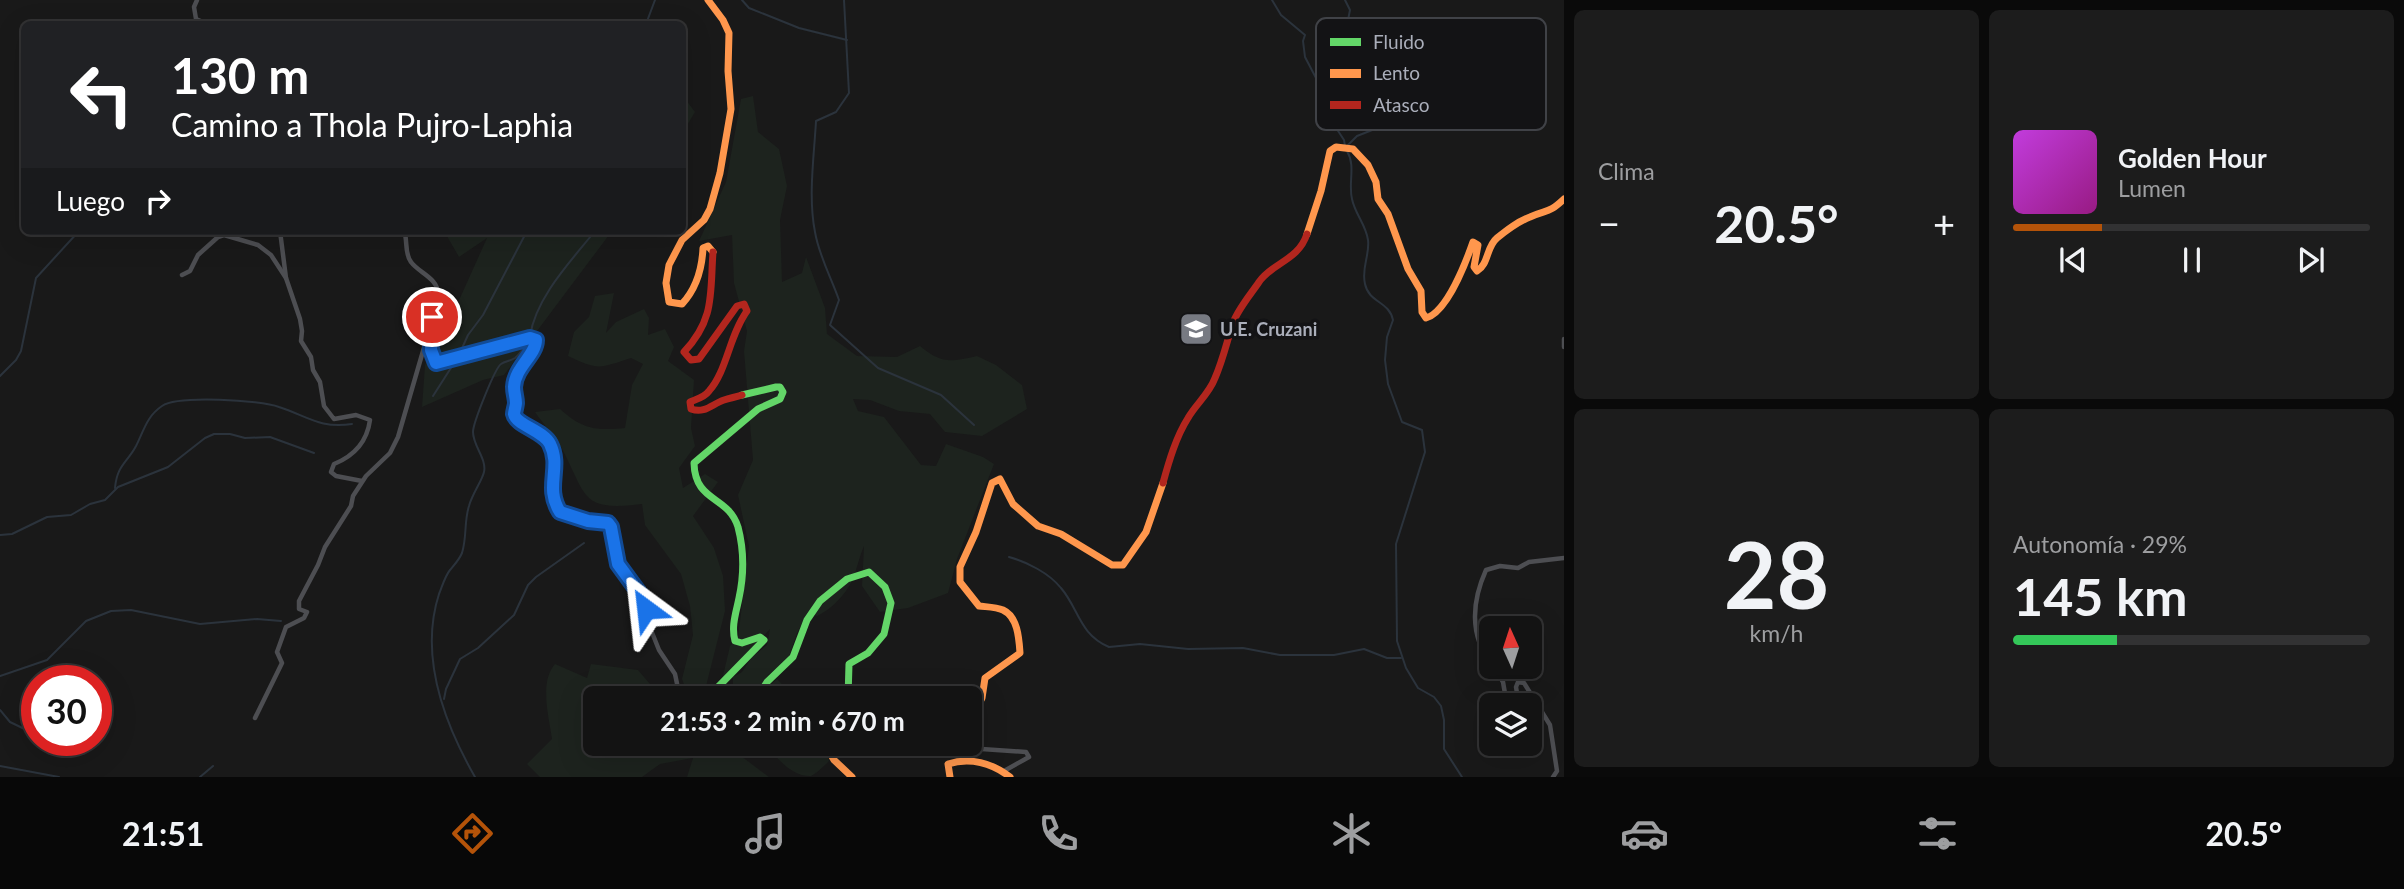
<!DOCTYPE html>
<html lang="es">
<meta charset="utf-8">
<style>
:root{--surface:#131313;--page:#1c1c1c;--text:#f1f3f6;--muted:#9d9ea0;--line:#323233;--accent:#b45309}
body{margin:0;font-family:Lato,sans-serif;background:var(--page);color:var(--text);height:100vh;display:flex;flex-direction:column;font-size:26px;white-space:nowrap}
*{box-sizing:border-box;margin:0}
p{font-size:23px;color:var(--muted)}
.icon{flex:none;width:38px;height:38px;fill:none;stroke:currentColor;stroke-width:2;stroke-linecap:round;stroke-linejoin:round}
.map{position:relative;flex:1;overflow:hidden}
.panel{display:flex;flex-direction:column;gap:10px;padding:10px;background:#0a0a0a;width:840px}
.panel>*{flex:none}
.top-card{position:absolute;left:21px;top:21px;width:665px;height:214px;border-radius:10px;box-shadow:0 7px 28px #0002,0 0 0 2px var(--line);background:#202124;color:#fff;overflow:hidden}
.needle{width:46px;rotate:357deg}
.fabs{position:absolute;left:1479px;top:616px;display:grid;gap:14px}
.fabs a{display:grid;place-items:center;width:63px;height:63px;border-radius:10px;background:var(--surface);box-shadow:0 7px 28px #0002,0 0 0 2px var(--line);font-size:35px}
.speed{position:absolute;left:21px;top:665px;display:flex;gap:14px;font-size:35px;font-weight:700;text-align:center}
.speed>*{display:grid;place-content:center;width:91px;height:91px;border-radius:50%;background:var(--surface);box-shadow:0 7px 28px #0002,0 0 0 2px var(--line);line-height:1}
.speed .limit{border:10px solid #d22;background:#fff;color:#111}
.pin{position:absolute;display:grid;place-items:center;width:60px;height:60px;color:#fff;margin:-30px;border:4px solid #fff;border-radius:50%;box-shadow:0 2px 7px #0007}
.me{position:absolute;width:77px;margin:-38px;rotate:330deg;stroke-linejoin:round;filter:drop-shadow(0 0 5px #0008)}
.turn{display:flex;align-items:center;gap:24px;height:147px;padding:0 35px;font-size:32px}
.turn .icon{width:91px;height:91px;stroke-width:2.5}
.turn b{display:block;font-size:49px;line-height:60px}
.then{display:flex;align-items:center;height:66px;padding:0 35px;background:#0003;gap:14px;font-size:26px}
.big{font-size:52px;font-weight:700;line-height:1.1}
.panel .widget{flex:1;display:flex;flex-direction:column;justify-content:center;gap:10px;min-width:0;padding:0 24px;border-radius:10px;background:var(--page)}
.panel .dial{align-items:center;gap:0}
.dial b{font-size:91px;line-height:1}
.song{display:flex;align-items:center;gap:21px}
.cover{width:84px;height:84px;border-radius:10px;background:linear-gradient(135deg,hsl(290 70% 55%),hsl(310 70% 35%))}
.played{height:7px;border-radius:4px;background:linear-gradient(90deg,var(--accent) 25%,var(--line) 25%)}
.keys{display:flex;justify-content:space-around;direction:ltr}
.heat{display:flex;justify-content:space-between;align-items:center;font-size:38px;direction:ltr}
.charge{height:10px;border-radius:5px;background:linear-gradient(90deg,#34c759 29%,var(--line) 0)}
.panel .tiles{flex:1;display:grid;gap:10px;grid-template-columns:repeat(2,1fr)}
.trip{position:absolute;left:583px;top:686px;width:399px;height:70px;border-radius:10px;background:var(--surface);box-shadow:0 7px 28px #0002,0 0 0 2px var(--line);font-weight:700;line-height:70px;text-align:center}
.tab-bar{display:flex;height:112px;justify-content:space-around;align-items:center;background:#080808;color:var(--muted)}
.tab-bar .icon{width:49px;height:49px}
.tab-bar .selected{color:var(--accent)}
.tab-bar b{font-size:32px;color:var(--text)}
main{display:flex;flex:1;min-height:0}
.map>svg:first-child{display:block}
.green{fill:#1d231e}
.lines{fill:none;stroke-linecap:round;stroke-linejoin:round}
.stream{stroke:#2b333c;stroke-width:2}
.street{stroke:#4d4e52;stroke-width:4.5}
.fast{stroke:#63d668;stroke-width:7}
.slow{stroke:#ff974d;stroke-width:7}
.jam{stroke:#b3261e;stroke-width:7}
.route-casing{stroke:#114b97;stroke-width:18}
.route{stroke:#1a73e8;stroke-width:12}
.labels{text-anchor:middle;dominant-baseline:central;stroke-width:7;stroke-linejoin:round;paint-order:stroke}
.poi-label{font-size:18px;font-weight:bold;fill:#aaaeba;stroke:#131315;text-anchor:start}
.key{fill:#131315;stroke:#404247;stroke-width:2}
.key-label{font-size:19px;fill:#aaaeba}
</style>
<main>
<div class="map">
<svg width="1564" height="777" viewBox="0 0 1564 777">
<rect width="100%" height="100%" fill="#191919"/>
<g class="green">
<path d="M683,96L695,112L683,132Z"/>
<path d="M753,96L758,132L779,149L787,186L780,220L782,282L802,273L806,257L825,308L827,334L857,356L897,357L920,346C942,364 950,362 977,356L996,365L1022,385L1027,409L982,436L945,432L930,414L899,411L870,400L853,399L858,411L884,417L921,465L936,466L946,444L983,457L994,464L957,559L948,593L908,608L880,612L862,586L864,546C859,557 857,569 853,579C846,594 832,609 817,616L808,612L797,633L788,659L768,675L754,698H727L733,687V677L742,672L752,657L767,645L770,629L722,680L730,646L738,638L749,546L738,495L753,460L744,351L747,331L734,283L732,235L699,241L726,182L741,99Z"/>
<path d="M444,231H612L504,375L483,380L422,407L425,365L460,298L487,238L459,257Z"/>
<path d="M614,293L606,333L616,322L644,309L649,318L648,335L665,329L674,347L668,361L694,380L691,428L695,446L679,468L683,488L705,474L718,482L693,516L714,548L723,576L725,611L703,698H689L682,679L693,635L690,606L681,574L645,525L642,504C579,512 587,495 561,447C554,435 543,424 535,412L560,409C582,429 596,431 625,428L632,385L643,364L631,358C600,368 599,371 568,356L574,332L589,317L595,296Z"/>
<path d="M555,664L587,678L591,664L638,670L662,698H595V744H717L741,756L769,777H687L693,758L660,764L642,777H540L527,764L552,739C549,717 539,682 555,664Z"/>
<path d="M777,679L795,698H758L760,694Z"/>
<path d="M763,744H826L829,761C824,766 817,773 811,776C790,777 776,755 763,744Z"/>
</g>
<g class="lines">
<g class="stream">
<path d="M742,0L749,8L799,28L847,40"/>
<path d="M844,0L849,93L836,112L816,121C814,157 808,197 815,232C819,256 831,277 839,300L830,325L878,368L941,395L974,425"/>
<path d="M1272,0L1281,15L1305,35L1303,41L1305,57L1316,78L1327,114L1344,140L1345,146"/>
<path d="M646,24L655,0"/>
<path d="M1321,98L1331,61L1348,20L1350,10L1345,0"/>
<path d="M1348,145L1357,136L1385,125L1395,116L1422,109L1457,91L1520,35"/>
<path d="M1347,151C1356,166 1348,183 1352,199C1355,214 1366,225 1368,240C1370,255 1361,268 1365,284C1369,303 1389,301 1393,320L1387,337L1385,360L1388,384L1402,422L1422,430L1425,452L1396,544L1397,641L1406,668L1418,688L1434,697L1441,706L1444,720V749L1462,777"/>
<path d="M530,336C536,297 571,261 595,231"/>
<path d="M459,355L468,335L483,315L527,231"/>
<path d="M0,376L16,360L21,351L36,278L79,231"/>
<path d="M433,396L456,360"/>
<path d="M115,488C117,465 127,463 136,446C144,430 147,416 162,406C178,395 260,400 279,407C307,416 320,429 352,424"/>
<path d="M0,535L12,534L47,517L71,515L90,504L105,500L118,487L168,467L205,438L214,434H230L245,438L270,437L314,453"/>
<path d="M1009,557C1027,562 1049,573 1061,588C1079,609 1079,634 1109,647L1140,644L1188,649L1243,648L1280,655H1334L1364,649L1387,658H1401"/>
<path d="M0,676L47,660L86,621L111,611L131,610L200,624L257,619L281,621"/>
<path d="M444,699L446,689L460,659L478,648L514,615L528,585L536,577L584,543"/>
<path d="M0,710L10,722L37,735"/>
<path d="M0,766L59,777"/>
<path d="M200,777L213,766"/>
<path d="M475,777C444,723 419,656 439,594C442,587 445,576 450,570C455,564 459,560 462,553C467,537 464,521 469,506C472,494 482,481 484,472C487,459 473,446 473,432C473,423 495,368 501,364C505,361 511,361 515,358C520,354 525,346 528,341"/>
</g>
<g class="street">
<path d="M197,0L194,7L196,19L203,22L224,24"/>
<path d="M280,231L286,278"/>
<path d="M404,231C408,240 404,253 411,262C419,273 438,278 438,294C439,301 434,309 433,315C430,329 428,352 436,363L530,338L535,339C536,355 514,368 514,387C514,393 516,398 516,403C516,405 514,412 514,414C516,425 544,431 550,444C562,469 544,487 560,512L588,521L608,523L611,527L618,564L645,601L649,625L659,650L675,674L680,698"/>
<path d="M182,275L190,271L198,255L218,237L224,235L258,245L271,255L286,278L300,319L302,331L301,341L311,357L313,370L320,382L324,406L334,419L356,415L370,420C367,442 354,456 334,464L331,472L336,476L362,481"/>
<path d="M1564,339V347"/>
<path d="M1491,663C1469,635 1472,601 1486,570L1500,566L1518,568L1529,562L1564,558"/>
<path d="M1494,667L1503,682L1507,705"/>
<path d="M1519,705L1516,687L1518,682L1524,683L1550,725L1557,771L1553,777"/>
<path d="M255,718L282,663L277,652L286,627L304,618L307,612L299,609V601L318,565L325,547L351,506L353,496L366,476L390,453L398,437L430,327"/>
<path d="M963,744L967,748L1026,752L1029,757L1004,771"/>
</g>
<g class="fast">
<path d="M717,698L718,687L764,640L760,637L742,643L735,641C731,626 736,613 739,598C744,575 744,550 738,527C728,495 695,503 694,463L758,409L780,399L783,392L780,387H776L742,395"/>
<path d="M757,698L767,682L793,657L807,620L820,601L847,579L869,572L885,587L891,603L884,634L868,653L849,664L848,698"/>
</g>
<g class="slow">
<path d="M708,0L723,20L729,33L728,71L731,109L720,173L710,209L704,220L682,240L669,265L666,283L669,302L682,304C696,289 702,269 703,248L708,246L713,252"/>
<path d="M1307,234L1321,191L1330,151L1336,147L1353,149L1368,165L1376,182L1378,199L1388,214L1408,269L1421,291L1422,312L1426,318C1447,312 1466,262 1473,242L1478,245L1474,267L1477,271C1489,264 1486,247 1497,238C1507,230 1517,222 1530,217C1548,209 1548,214 1564,199"/>
<path d="M970,720L982,698L985,678L1020,653C1019,639 1018,617 1003,610C996,607 987,607 979,606L960,582V567L976,532L992,483L1000,479L1013,504L1038,526L1061,534L1112,565H1123L1146,532L1163,483"/>
<path d="M833,744L830,753L834,760L852,777"/>
<path d="M950,777L948,764C970,757 992,763 1010,777"/>
</g>
<g class="jam">
<path d="M713,252C710,294 715,319 684,352L691,360L699,359L737,306L744,304L747,311C729,336 727,371 709,391C705,397 697,399 690,402L691,409C705,414 712,404 724,400C730,398 736,397 742,395"/>
<path d="M1163,483C1169,461 1176,437 1188,418C1196,404 1209,394 1215,378C1223,360 1227,341 1233,323C1238,309 1251,294 1259,282C1273,262 1298,261 1307,234"/>
</g>
</g>
<g class="lines">
<defs>
<path id="route" d="M432,317L431,350L436,363L530,338L536,340C536,355 515,367 514,387C514,393 516,398 516,403C516,405 514,412 514,414C516,425 544,431 550,444C562,468 544,487 560,512L588,521L608,523L611,527L618,564L645,601L646,609"/>
</defs>
<use href="#route" class="route-casing"/>
<use href="#route" class="route"/>
</g>
<defs>
<symbol id="school-square" viewBox="-11 -11 22 22"><rect x="-9" y="-9" width="18" height="18" rx="4" fill="#777a82" stroke="#131315"/><path d="M0-5L7-2L0 1L-7-2ZM-4 1L0 2.5L4 1V4Q0 6-4 4Z" fill="#fff"/></symbol>
</defs>
<g fill-rule="evenodd">
<use href="#school-square" x="1177" y="310" width="38" height="38"/>
</g>
<g class="labels">
<g class="poi-label">
<text x="1220" y="329">U.E. Cruzani</text>
</g>
</g>
<rect x="1316" y="18" width="230" height="112" rx="10" class="key"/>
<rect x="1330" y="38" width="31" height="8" fill="#63d668"/>
<rect x="1330" y="69" width="31" height="9" fill="#ff974d"/>
<rect x="1330" y="101" width="31" height="8" fill="#b3261e"/>
<g class="key-label">
<text x="1373" y="49">Fluido</text>
<text x="1373" y="80">Lento</text>
<text x="1373" y="112">Atasco</text>
</g>
</svg>
<div class="fabs">
<a><svg class="needle" viewBox="-14 -14 28 28"><path d="M0-13l5 13h-10z" fill="#e53935"/><path d="M0 13l5-13h-10z" fill="#9d9ea0"/></svg></a>
<a><svg class="icon" aria-label="layers" viewBox="0 0 24 24"><path d="M12 4l9 5-9 5-9-5zM3 14l9 5 9-5"/></svg></a>
</div>
<div class="speed"><div class="limit">30</div></div>
<div class="pin" style="left:432px;top:317px;background:#d93025"><svg class="icon" aria-label="arrive" viewBox="0 0 24 24"><path d="M6 21V4h12l-3 4 3 4H6"/></svg></div>
<svg class="me" style="left:646px;top:609px" viewBox="-20 -20 40 40"><path d="M0-17L14 15 0 8-14 15z" fill="#1a73e8" stroke="#fff" stroke-width="4"/></svg>
<div class="trip">21:53 · 2 min · 670 m</div>
<div class="top-card">
<div class="turn"><svg class="icon" aria-label="left" viewBox="0 0 24 24"><path d="M17 20v-9H6M10 6l-5 5 5 5"/></svg><div><b>130 m</b>Camino a Thola Pujro-Laphia</div></div>
<div class="then">Luego<svg class="icon" aria-label="right" viewBox="0 0 24 24"><path d="M7 20v-9h11M14 6l5 5-5 5"/></svg></div>
</div>
</div>
<section class="panel">
<div class="tiles">
<div class="widget"><p>Clima</p>
<div class="heat"><a>−</a><b class="big">20.5°</b><a>+</a></div>
</div>
<div class="widget">
<div class="song"><i class="cover"></i><div><b>Golden Hour</b><p>Lumen</p></div></div>
<div class="played"></div>
<div class="keys"><svg class="icon" aria-label="previous" viewBox="0 0 24 24"><path d="M18 5L8 12l10 7zM5 5v14"/></svg><svg class="icon" aria-label="pause" viewBox="0 0 24 24"><path d="M8 5v14M16 5v14"/></svg><svg class="icon" aria-label="next" viewBox="0 0 24 24"><path d="M6 5l10 7-10 7zM19 5v14"/></svg></div>
</div>
<div class="widget dial"><b>28</b><p>km/h</p></div>
<div class="widget"><p>Autonomía · 29%</p><b class="big">145 km</b><div class="charge"></div></div>
</div>
</section>
</main>
<nav class="tab-bar">
<b>21:51</b>
<svg class="icon selected" aria-label="directions" viewBox="0 0 24 24"><path d="M12 3l9 9-9 9-9-9zM9 14v-3h6M13 9l2 2-2 2"/></svg>
<svg class="icon" aria-label="music" viewBox="0 0 24 24"><path d="M9 18V5l10-2v13"/><circle cx="6" cy="18" r="3"/><circle cx="16" cy="16" r="3"/></svg>
<svg class="icon" aria-label="phone" viewBox="0 0 24 24"><path d="M5 4h4l2 5-3 2q2 4 5 5l2-3 5 2v4C11 20 4 13 5 4z"/></svg>
<svg class="icon" aria-label="climate" viewBox="0 0 24 24"><path d="M12 3v18M4 7l16 10M4 17L20 7"/></svg>
<svg class="icon" aria-label="car" viewBox="0 0 24 24"><path d="M5 17H2v-5l4-1 3-4h7l3 4 3 1v5h-3M9 17h6M6 11h13"/><circle cx="7" cy="17" r="2"/><circle cx="17" cy="17" r="2"/></svg>
<svg class="icon" aria-label="filters" viewBox="0 0 24 24"><path d="M4 7h16M4 17h16"/><circle cx="9" cy="7" r="2"/><circle cx="15" cy="17" r="2"/></svg>
<b>20.5°</b>
</nav>
